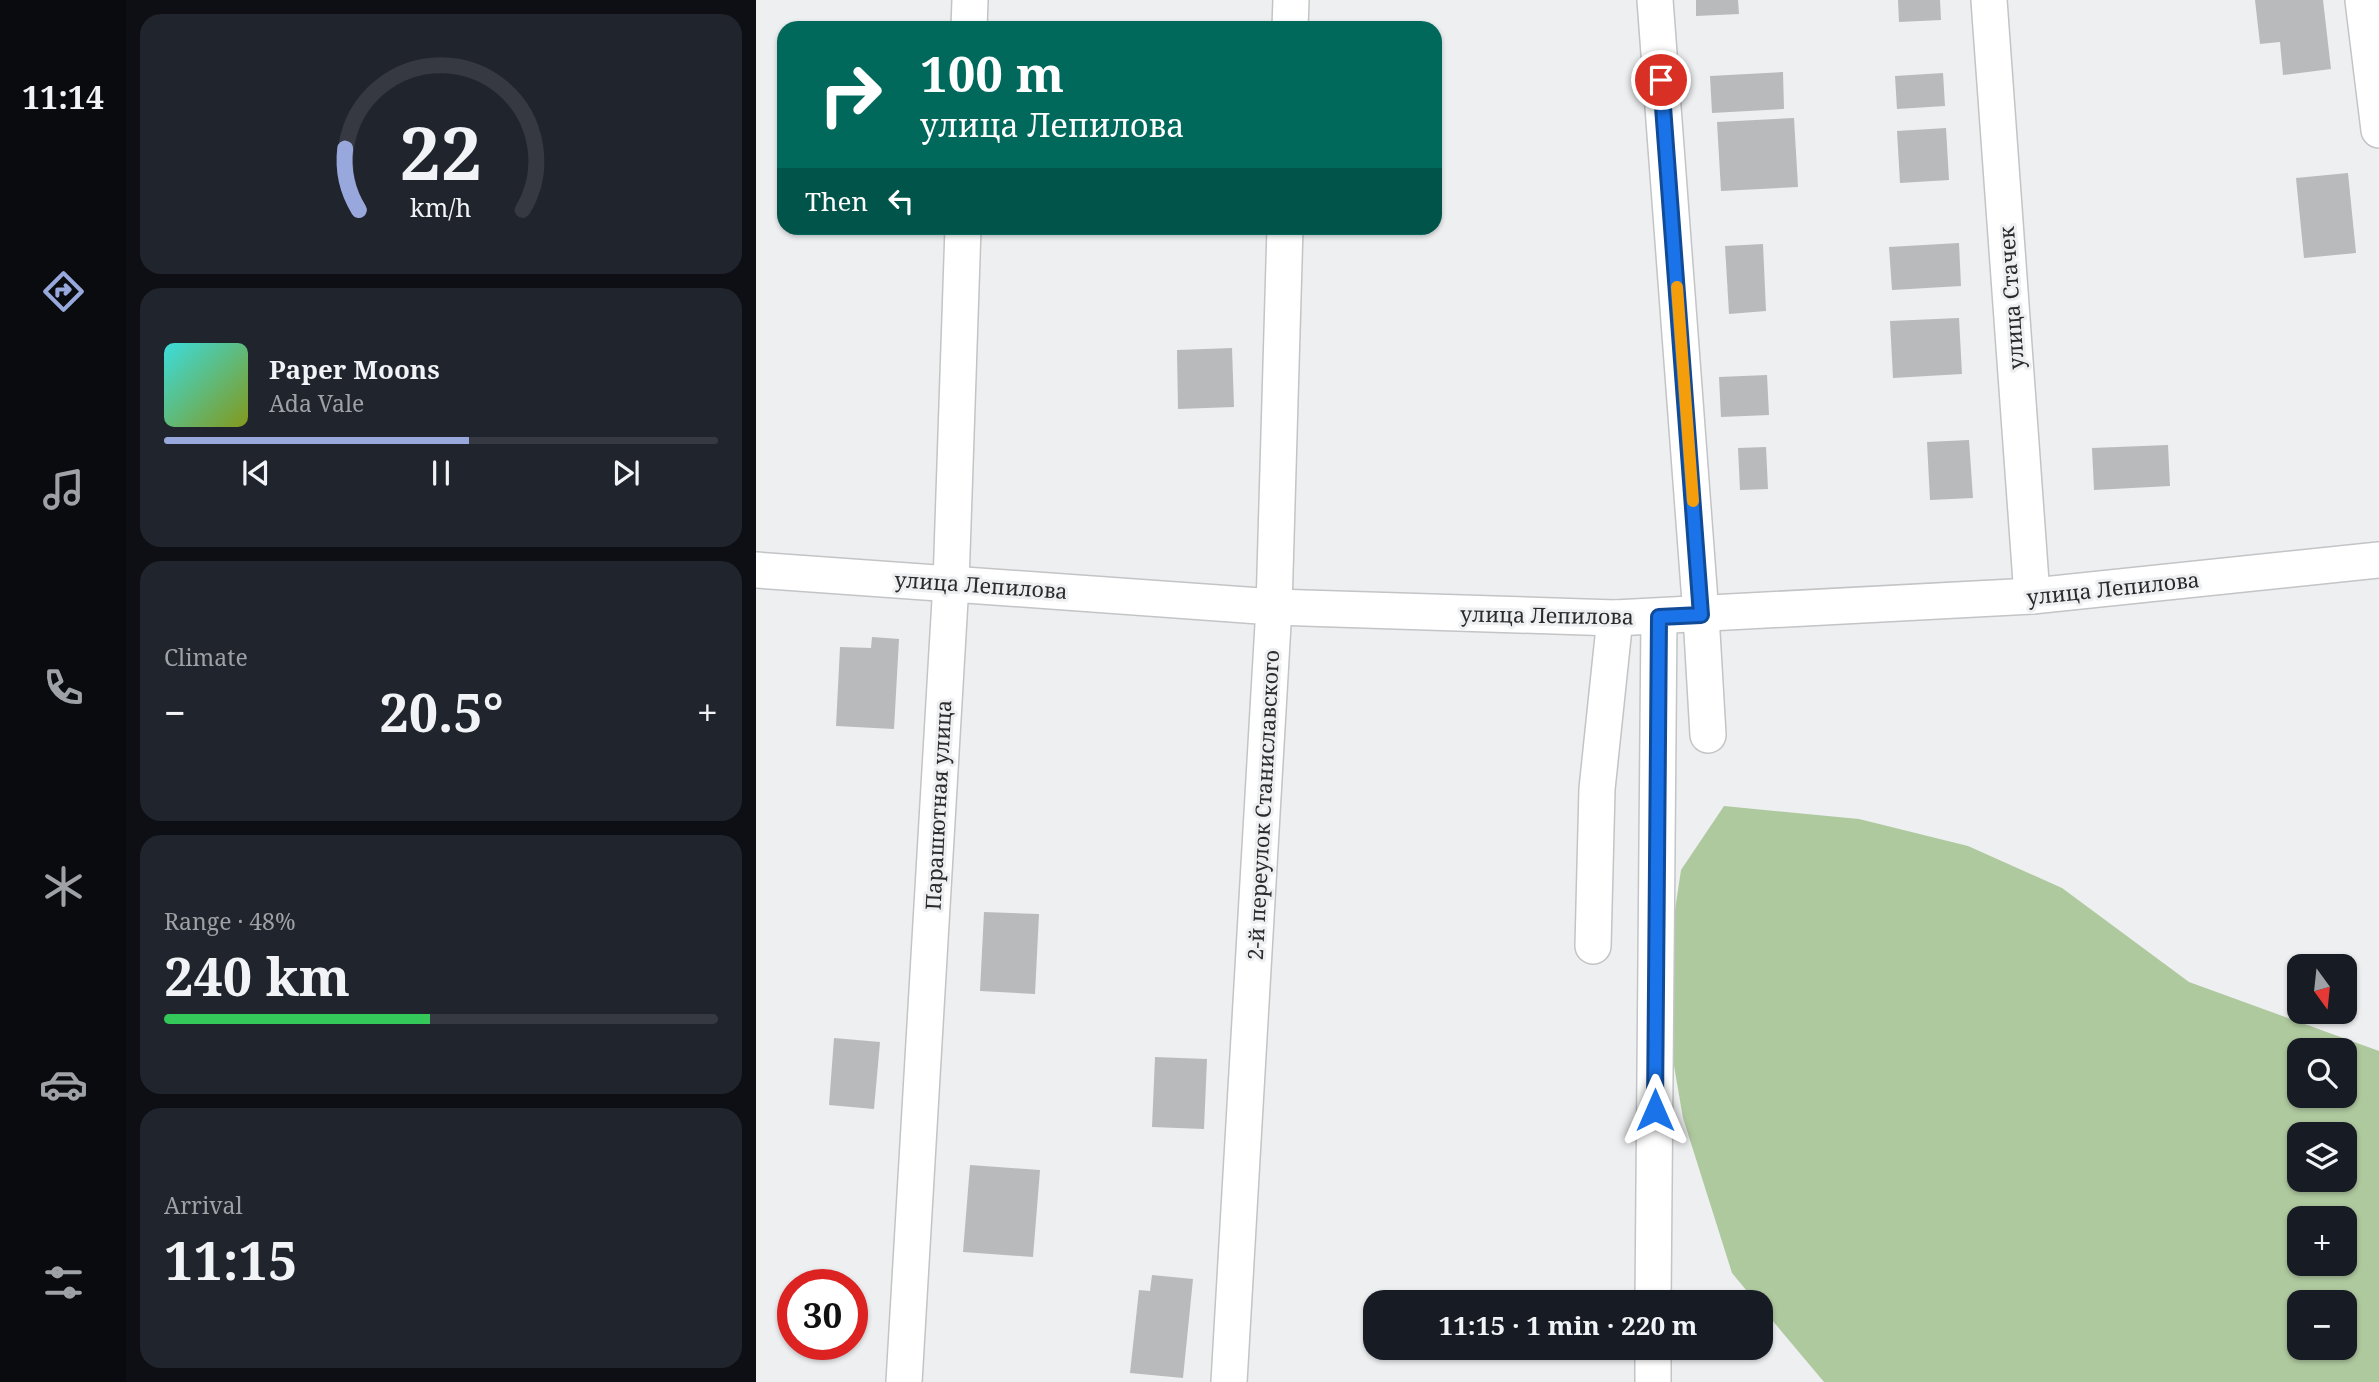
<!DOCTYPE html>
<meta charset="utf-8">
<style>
:root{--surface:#171b24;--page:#20242c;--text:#f1f3f6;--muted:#9ea1a6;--line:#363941;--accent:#99a8dc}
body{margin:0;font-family:"Noto Serif",serif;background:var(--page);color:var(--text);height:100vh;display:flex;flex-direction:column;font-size:26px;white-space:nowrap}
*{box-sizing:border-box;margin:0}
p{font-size:23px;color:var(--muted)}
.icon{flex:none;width:38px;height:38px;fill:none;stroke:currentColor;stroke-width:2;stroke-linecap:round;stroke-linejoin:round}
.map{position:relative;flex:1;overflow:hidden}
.drawer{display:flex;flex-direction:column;gap:14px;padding:14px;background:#0d0f14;width:630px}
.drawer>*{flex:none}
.banner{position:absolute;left:21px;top:21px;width:665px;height:214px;border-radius:21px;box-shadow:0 2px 5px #0004;background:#00695c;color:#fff;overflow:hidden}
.needle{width:46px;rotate:165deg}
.buttons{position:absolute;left:1531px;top:954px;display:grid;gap:14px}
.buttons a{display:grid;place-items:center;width:70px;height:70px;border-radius:14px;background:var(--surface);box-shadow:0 2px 5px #0004;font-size:35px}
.speed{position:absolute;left:21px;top:1269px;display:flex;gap:14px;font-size:35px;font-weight:700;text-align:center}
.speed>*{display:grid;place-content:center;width:91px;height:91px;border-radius:50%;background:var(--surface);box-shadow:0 2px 5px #0004;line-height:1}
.speed .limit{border:10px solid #d22;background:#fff;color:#111}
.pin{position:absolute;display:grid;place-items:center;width:60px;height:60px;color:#fff;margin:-30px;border:4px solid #fff;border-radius:50%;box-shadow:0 2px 7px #0007}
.me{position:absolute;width:77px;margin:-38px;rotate:0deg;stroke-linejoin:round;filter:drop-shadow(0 0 5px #0008)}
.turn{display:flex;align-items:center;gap:24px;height:147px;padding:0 28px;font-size:32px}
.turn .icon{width:91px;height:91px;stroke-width:2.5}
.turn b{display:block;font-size:49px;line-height:60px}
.then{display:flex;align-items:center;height:66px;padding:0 28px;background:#0003;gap:14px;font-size:26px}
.big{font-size:52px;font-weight:700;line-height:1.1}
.drawer .tile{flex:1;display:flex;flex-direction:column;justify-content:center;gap:10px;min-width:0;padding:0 24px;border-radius:21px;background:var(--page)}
.drawer .dial{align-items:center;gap:0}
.dial svg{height:182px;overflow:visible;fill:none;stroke:var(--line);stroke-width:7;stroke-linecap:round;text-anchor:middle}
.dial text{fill:var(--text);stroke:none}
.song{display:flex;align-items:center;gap:21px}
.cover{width:84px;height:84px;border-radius:10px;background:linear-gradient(135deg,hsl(180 70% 55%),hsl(70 70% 35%))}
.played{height:7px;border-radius:4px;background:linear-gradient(90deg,var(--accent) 55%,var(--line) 55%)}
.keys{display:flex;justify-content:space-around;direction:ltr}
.heat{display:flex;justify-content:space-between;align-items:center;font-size:38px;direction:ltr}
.charge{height:10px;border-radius:5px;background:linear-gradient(90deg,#34c759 48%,var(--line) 0)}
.trip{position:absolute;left:607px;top:1290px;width:410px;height:70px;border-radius:21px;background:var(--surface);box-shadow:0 2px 5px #0004;font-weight:700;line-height:70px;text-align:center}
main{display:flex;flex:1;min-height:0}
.tabs{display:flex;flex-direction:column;width:126px;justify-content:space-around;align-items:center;background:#090b0e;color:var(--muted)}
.tabs .icon{width:49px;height:49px}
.tabs .selected{color:var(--accent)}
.tabs b{font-size:32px;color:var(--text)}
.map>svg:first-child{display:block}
.green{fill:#afc99f;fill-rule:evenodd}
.building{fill:#b9babc}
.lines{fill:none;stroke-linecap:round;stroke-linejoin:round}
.minor-casing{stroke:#c3c4c6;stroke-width:38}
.minor{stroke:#fff;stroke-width:35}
.route-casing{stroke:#114b97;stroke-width:18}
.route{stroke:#1a73e8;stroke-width:12}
.slow{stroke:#f59e0b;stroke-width:12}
.labels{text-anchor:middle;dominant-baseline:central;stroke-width:6;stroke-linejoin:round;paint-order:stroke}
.street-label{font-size:21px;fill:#2b2b2c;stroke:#eeeff1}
</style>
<main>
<nav class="tabs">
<b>11:14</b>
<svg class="icon selected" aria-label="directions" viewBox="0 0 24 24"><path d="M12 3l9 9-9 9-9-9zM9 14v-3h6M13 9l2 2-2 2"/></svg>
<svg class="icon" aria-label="music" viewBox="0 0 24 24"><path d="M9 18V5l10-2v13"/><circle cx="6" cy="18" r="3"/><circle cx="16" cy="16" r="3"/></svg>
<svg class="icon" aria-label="phone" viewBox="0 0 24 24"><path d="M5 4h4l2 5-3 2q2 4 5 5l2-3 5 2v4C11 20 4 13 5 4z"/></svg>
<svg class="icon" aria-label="climate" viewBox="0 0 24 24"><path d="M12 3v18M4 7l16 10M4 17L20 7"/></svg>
<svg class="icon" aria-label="car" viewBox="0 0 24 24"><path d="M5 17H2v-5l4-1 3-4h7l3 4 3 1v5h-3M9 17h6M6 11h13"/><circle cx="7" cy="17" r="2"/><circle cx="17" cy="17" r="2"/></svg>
<svg class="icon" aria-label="filters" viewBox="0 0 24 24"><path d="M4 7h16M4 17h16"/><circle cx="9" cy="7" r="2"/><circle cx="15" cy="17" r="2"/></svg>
</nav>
<section class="drawer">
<div class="tile dial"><svg viewBox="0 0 100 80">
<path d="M14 69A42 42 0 1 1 86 69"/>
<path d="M14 69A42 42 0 0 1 8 42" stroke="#99a8dc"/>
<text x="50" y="56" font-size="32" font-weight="700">22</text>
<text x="50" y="72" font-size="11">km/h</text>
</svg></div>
<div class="tile">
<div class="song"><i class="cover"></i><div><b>Paper Moons</b><p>Ada Vale</p></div></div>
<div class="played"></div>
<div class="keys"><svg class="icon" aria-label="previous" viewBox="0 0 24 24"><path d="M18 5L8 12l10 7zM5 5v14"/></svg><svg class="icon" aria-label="pause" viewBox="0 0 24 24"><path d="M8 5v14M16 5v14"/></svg><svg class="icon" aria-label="next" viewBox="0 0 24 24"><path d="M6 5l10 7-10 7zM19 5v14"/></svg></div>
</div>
<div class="tile"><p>Climate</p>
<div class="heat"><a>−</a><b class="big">20.5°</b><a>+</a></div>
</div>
<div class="tile"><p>Range · 48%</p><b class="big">240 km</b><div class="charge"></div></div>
<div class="tile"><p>Arrival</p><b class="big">11:15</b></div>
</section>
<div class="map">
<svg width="1623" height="1382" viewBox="0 0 1623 1382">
<rect width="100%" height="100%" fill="#eeeff1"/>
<path class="green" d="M968,806L1103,819L1212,846L1306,888L1433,982L1623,1051V1382H1068L1005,1307L1004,1302H1000L976,1273L927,1118L906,996L925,870ZM1544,1050H1589V1096H1544ZM1544,1134H1589V1180H1544ZM1544,1218H1589V1264H1544ZM1544,1302H1589V1348H1544Z"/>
<g class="building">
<path d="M940,0H982L983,14L940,16Z"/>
<path d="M1142,0H1184L1185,20L1143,22Z"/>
<path d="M1499,0H1567L1575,69L1527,75L1524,42L1504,44Z"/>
<path d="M1027,72L1028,109L956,113L954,76Z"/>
<path d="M1187,73L1189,106L1141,109L1139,76Z"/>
<path d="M1038,118L1042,187L965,191L961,122Z"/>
<path d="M1190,128L1193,180L1144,183L1141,131Z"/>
<path d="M1592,173L1600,253L1548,258L1540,178Z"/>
<path d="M1203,243L1205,286L1136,290L1133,247Z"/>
<path d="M1007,244L1010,311L973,314L969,246Z"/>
<path d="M1203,318L1206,374L1137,378L1134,321Z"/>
<path d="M476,348L478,407L422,409L421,350Z"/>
<path d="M1011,375L1013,415L965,417L963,377Z"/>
<path d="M1213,440L1217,498L1174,500L1171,442Z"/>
<path d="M1412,445L1414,486L1338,490L1336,448Z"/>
<path d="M1010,447L1012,489L984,490L982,448Z"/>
<path d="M116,637L143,639L138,729L80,726L84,647L115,648Z"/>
<path d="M228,912L283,914L279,994L224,991Z"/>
<path d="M78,1038L124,1042L118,1109L73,1105Z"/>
<path d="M399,1057L451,1059L448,1129L396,1127Z"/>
<path d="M214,1165L284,1170L277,1257L207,1252Z"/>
<path d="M396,1275L437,1279L427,1378L374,1373L383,1290L394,1291Z"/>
</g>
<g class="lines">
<defs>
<g id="minor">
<path d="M899,0L945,615L952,735"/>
<path d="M1233,0L1276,596"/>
<path d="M1607,0L1623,130"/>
<path d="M213,28L214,0"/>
<path d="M534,28L535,0"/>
<path d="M0,570L518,607L859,618L1276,596L1623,560"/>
<path d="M837,946L841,789L859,618"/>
<path d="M897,1302L903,617"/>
<path d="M148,1382L195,583L207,228"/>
<path d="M473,1382L518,607L529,228"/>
<path d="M897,1382V1348"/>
</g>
</defs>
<use href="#minor" class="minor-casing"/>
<use href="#minor" class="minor"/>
</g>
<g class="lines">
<defs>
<path id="route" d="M899,1110L903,617L945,615L905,80"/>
</defs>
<use href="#route" class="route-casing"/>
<use href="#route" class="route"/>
<path class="slow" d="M921,287L937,501"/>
</g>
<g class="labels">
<g class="street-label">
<text transform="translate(1255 298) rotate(-94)">улица Стачек</text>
<text transform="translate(225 585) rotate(4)">улица Лепилова</text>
<text transform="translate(1357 588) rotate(-6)">улица Лепилова</text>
<text transform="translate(791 615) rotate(1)">улица Лепилова</text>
<text transform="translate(182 805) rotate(-87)">Парашютная улица</text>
<text transform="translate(507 805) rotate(-87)">2-й переулок Станиславского</text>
</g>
</g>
</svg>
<div class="buttons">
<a><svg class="needle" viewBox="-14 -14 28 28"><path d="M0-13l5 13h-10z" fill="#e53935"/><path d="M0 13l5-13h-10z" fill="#9ea1a6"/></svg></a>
<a><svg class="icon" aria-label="search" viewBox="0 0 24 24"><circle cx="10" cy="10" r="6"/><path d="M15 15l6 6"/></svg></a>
<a><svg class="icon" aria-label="layers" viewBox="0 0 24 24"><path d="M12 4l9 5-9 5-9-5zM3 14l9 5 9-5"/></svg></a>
<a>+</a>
<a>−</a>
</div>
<div class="speed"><div class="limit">30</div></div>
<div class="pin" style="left:905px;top:80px;background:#d93025"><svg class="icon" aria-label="arrive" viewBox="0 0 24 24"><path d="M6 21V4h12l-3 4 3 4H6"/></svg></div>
<svg class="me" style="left:899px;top:1110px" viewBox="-20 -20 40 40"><path d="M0-17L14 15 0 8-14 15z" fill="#1a73e8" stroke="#fff" stroke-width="4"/></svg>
<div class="trip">11:15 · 1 min · 220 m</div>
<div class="banner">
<div class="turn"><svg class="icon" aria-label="right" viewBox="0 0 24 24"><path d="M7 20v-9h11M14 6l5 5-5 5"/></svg><div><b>100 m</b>улица Лепилова</div></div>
<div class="then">Then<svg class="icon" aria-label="left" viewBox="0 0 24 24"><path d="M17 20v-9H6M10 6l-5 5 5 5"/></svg></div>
</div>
</div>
</main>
